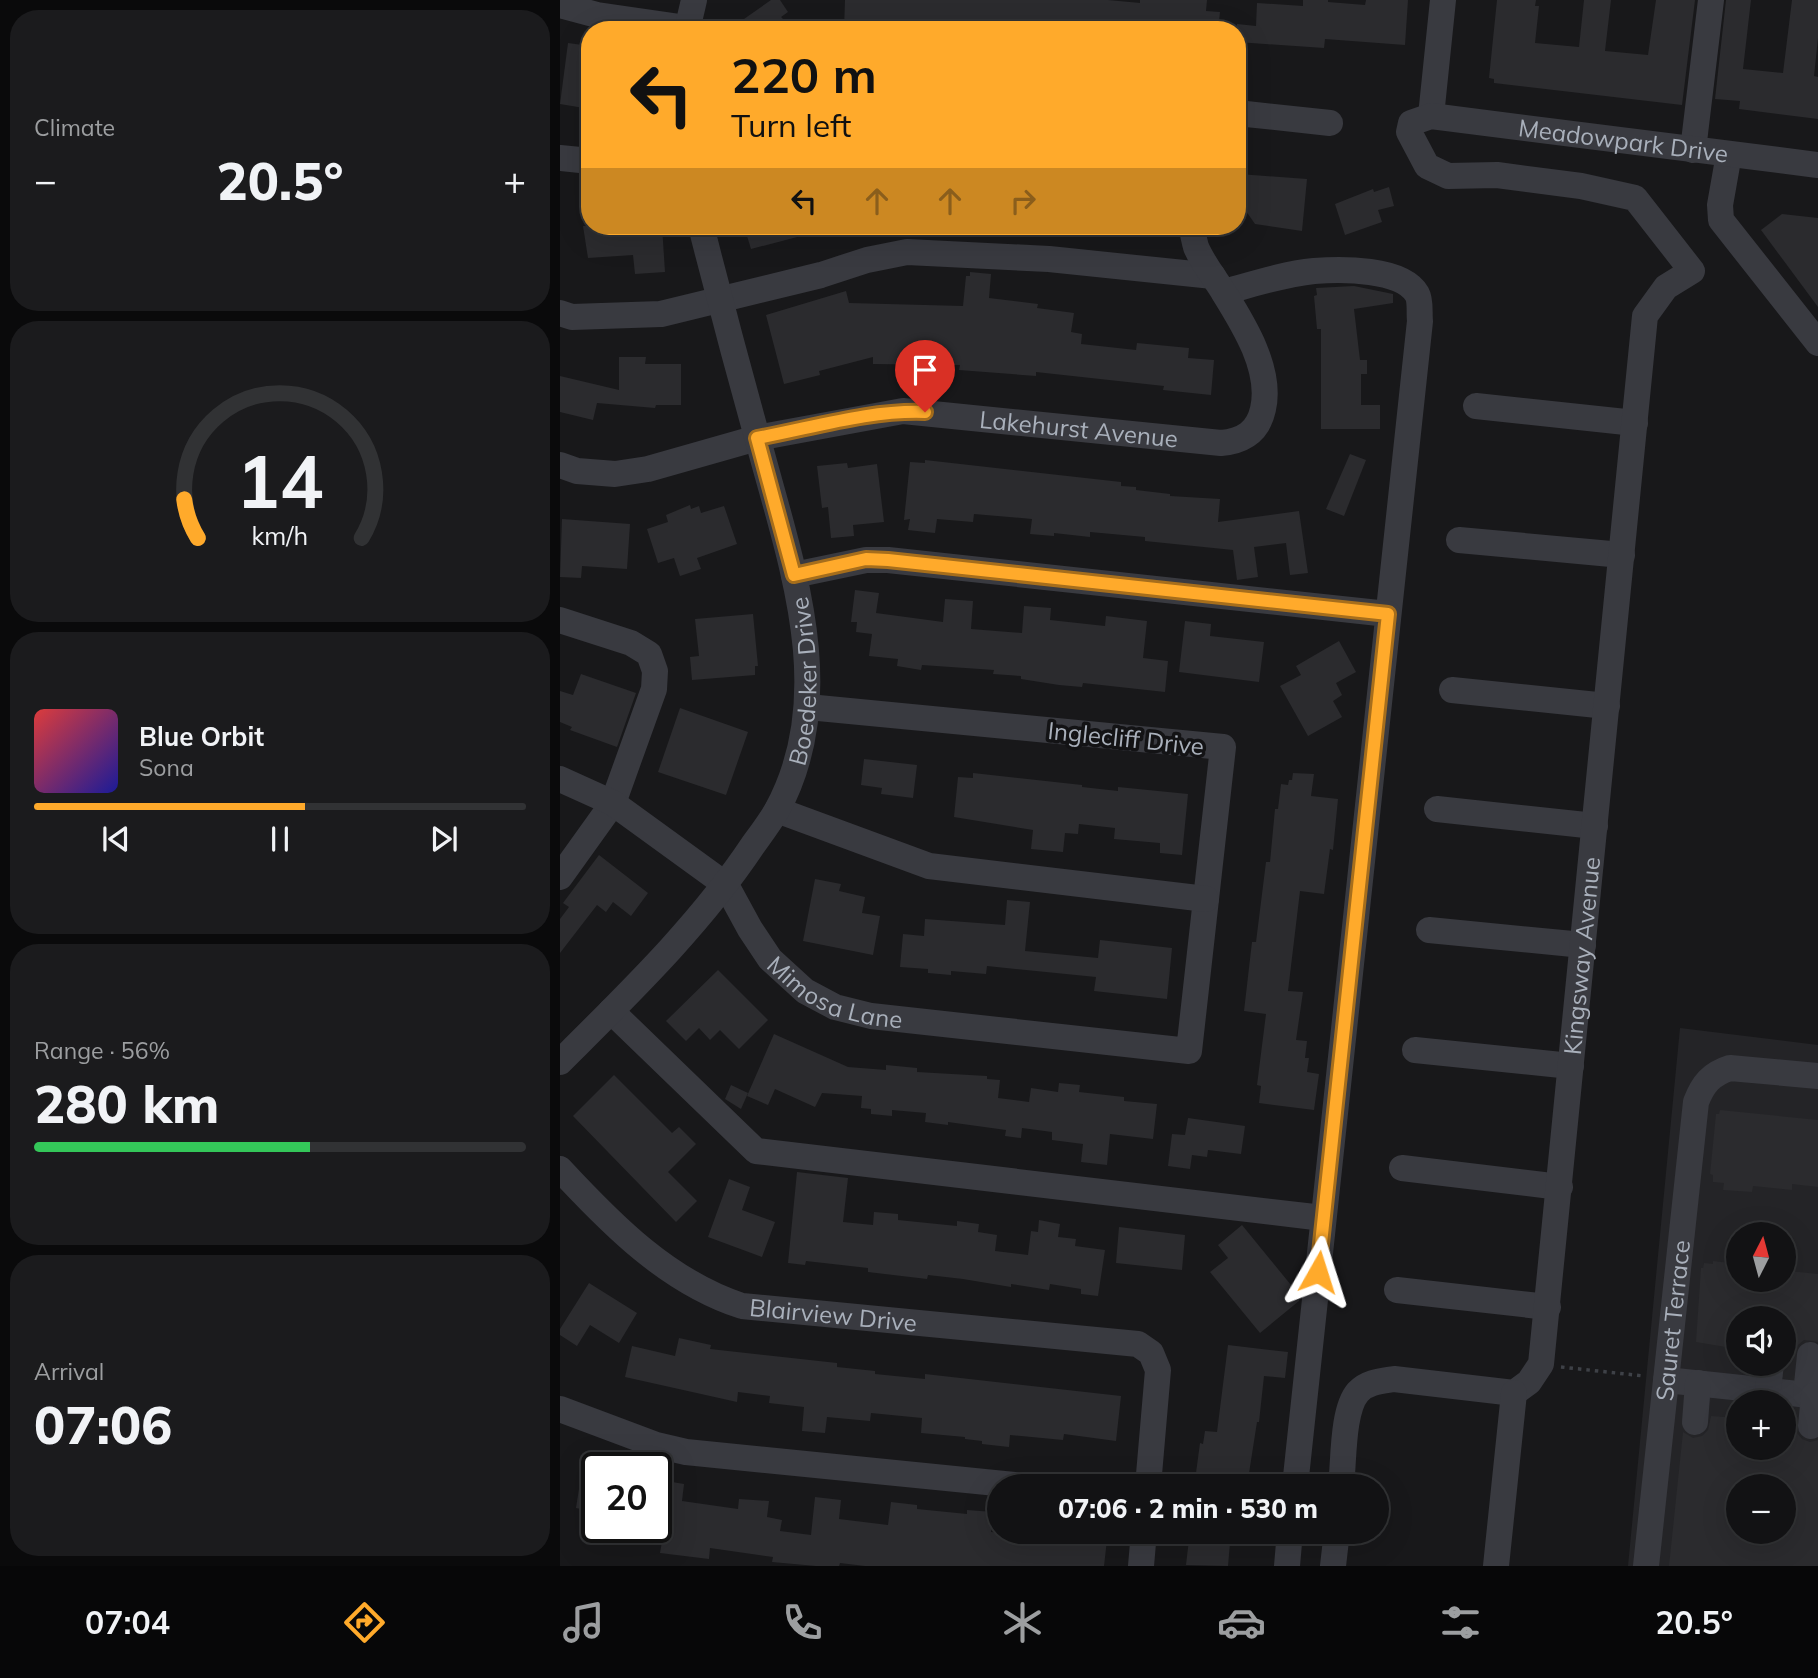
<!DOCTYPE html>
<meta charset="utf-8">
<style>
:root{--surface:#121214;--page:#1b1b1d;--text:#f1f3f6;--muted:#9c9ea0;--line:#313234;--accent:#ffaa2b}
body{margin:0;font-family:Mulish,sans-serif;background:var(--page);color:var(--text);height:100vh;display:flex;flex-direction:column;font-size:26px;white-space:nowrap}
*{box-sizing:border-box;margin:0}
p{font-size:23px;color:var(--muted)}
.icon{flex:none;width:38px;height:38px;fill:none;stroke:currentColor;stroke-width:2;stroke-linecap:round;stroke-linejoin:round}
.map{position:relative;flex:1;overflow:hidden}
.side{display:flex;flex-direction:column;gap:10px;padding:10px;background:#0a0a0b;width:560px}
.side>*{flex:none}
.banner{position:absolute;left:21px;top:21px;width:665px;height:214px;border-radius:28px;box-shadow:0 7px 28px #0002,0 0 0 2px var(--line);background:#ffaa2b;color:#111;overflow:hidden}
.needle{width:46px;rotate:6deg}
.fabs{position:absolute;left:1166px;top:1222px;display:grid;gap:14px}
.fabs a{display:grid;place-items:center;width:70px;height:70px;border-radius:50%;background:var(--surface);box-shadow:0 7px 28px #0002,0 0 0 2px var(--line);font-size:35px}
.speed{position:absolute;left:21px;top:1452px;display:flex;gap:14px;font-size:35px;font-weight:700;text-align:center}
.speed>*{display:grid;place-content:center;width:91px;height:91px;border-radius:50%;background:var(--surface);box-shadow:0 7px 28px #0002,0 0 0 2px var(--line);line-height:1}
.speed .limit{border:4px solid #111;border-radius:10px;background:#fff;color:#111}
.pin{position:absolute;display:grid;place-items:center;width:60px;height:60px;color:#fff;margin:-72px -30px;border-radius:50% 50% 50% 0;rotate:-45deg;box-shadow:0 0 7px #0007}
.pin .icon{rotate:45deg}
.me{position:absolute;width:77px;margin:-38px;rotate:6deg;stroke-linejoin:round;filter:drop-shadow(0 0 5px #0008)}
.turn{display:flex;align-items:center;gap:24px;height:147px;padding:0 35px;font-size:32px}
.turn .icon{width:91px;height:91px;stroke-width:2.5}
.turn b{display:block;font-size:49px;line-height:60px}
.lanes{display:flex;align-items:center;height:66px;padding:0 35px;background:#0003;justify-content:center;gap:35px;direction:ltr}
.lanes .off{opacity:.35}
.big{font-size:52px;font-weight:800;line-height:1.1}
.side .card{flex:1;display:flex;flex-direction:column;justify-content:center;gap:10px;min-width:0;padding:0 24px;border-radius:28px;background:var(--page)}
.side .dial{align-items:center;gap:0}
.dial svg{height:182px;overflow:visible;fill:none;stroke:var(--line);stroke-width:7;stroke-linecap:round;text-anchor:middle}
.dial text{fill:var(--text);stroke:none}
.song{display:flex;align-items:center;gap:21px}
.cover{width:84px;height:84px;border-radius:10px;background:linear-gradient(135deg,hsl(0 70% 55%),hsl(240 70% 35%))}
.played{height:7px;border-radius:4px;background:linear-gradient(90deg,var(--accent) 55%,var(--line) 55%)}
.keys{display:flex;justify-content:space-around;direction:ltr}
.heat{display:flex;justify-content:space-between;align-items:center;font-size:38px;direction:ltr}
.charge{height:10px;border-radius:5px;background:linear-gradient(90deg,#34c759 56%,var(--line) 0)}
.trip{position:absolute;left:427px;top:1474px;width:402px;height:70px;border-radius:35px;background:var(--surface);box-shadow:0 7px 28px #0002,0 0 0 2px var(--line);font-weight:800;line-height:70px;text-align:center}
.menu{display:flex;height:112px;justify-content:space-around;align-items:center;background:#070708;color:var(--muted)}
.menu .icon{width:49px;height:49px}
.menu .selected{color:var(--accent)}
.menu b{font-size:32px;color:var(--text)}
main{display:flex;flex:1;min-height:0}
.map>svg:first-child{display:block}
.built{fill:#242427;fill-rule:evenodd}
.building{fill:#2b2b2e;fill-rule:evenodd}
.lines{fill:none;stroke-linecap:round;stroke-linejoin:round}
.path{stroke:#3e4147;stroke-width:3.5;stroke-dasharray:3.5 5;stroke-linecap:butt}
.minor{stroke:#393a40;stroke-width:26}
.route-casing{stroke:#a66e1c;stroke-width:18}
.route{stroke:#ffaa2b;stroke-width:12}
.labels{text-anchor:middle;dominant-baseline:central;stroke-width:7;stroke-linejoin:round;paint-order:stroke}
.street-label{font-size:24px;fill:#a9b0bb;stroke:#131315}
</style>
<main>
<section class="side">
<div class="card"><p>Climate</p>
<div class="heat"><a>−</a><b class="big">20.5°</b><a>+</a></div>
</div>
<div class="card dial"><svg viewBox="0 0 100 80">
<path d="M14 69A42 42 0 1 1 86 69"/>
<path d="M14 69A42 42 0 0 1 8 52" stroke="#ffaa2b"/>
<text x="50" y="56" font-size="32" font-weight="700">14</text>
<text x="50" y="72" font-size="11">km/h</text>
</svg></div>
<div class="card">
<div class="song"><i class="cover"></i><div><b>Blue Orbit</b><p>Sona</p></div></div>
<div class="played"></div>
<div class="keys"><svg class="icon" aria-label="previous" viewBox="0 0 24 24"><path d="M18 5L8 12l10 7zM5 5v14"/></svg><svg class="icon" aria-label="pause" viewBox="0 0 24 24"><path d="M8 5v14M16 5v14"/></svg><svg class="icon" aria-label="next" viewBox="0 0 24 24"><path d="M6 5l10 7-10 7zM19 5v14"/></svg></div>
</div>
<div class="card"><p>Range · 56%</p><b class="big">280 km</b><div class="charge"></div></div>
<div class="card"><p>Arrival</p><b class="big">07:06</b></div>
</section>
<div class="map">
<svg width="1258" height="1566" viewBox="0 0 1258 1566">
<rect width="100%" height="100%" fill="#18181a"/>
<path class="built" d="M1120,1028L1258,1045V1566H1068ZM1178,1234H1223V1279H1178ZM1178,1318H1223V1363H1178ZM1178,1402H1223V1447H1178ZM1178,1486H1223V1531H1178Z"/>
<g class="building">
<path d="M211,0H220L228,12L221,17L234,30H193L184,19Z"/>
<path d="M285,0H548L580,3V0H647L646,11L660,12L658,30H284Z"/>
<path d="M743,0H768V2L805,5L806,0H848L845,45L765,39L764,48L677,42V24L696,26L697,3L743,6Z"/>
<path d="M937,0H976L975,6H979L975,43L1019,47L1024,0H1051L1045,51L1088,55L1096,0H1135L1122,105L934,83V79L929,78Z"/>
<path d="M1166,0H1191L1183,69L1223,73L1232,0H1258V38L1254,76L1258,77V119L1179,109L1180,101L1155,99Z"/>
<path d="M8,43L30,46V109L0,104Z"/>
<path d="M679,174L747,179L742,231L695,224L686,211H677Z"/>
<path d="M829,187L834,206L818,210L822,222L785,235L775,204L813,189L814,192Z"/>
<path d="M1222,214L1258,218V307L1201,230Z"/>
<path d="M23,226H102L105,272L75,274L73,255L28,258Z"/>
<path d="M184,226H259L260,231L191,249Z"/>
<path d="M410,272L431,274L429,298L478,304L477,308L514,313L511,332L522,334L521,344L576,350L577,343L629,348L628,358L654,360L651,395L603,390L604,386L476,372V376L399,370L400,365L313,364V357L259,371L260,375L224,384L206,315L286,291L289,303L403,306L406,276H410Z"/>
<path d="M794,286L833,294V303L794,309L800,360H807V374H801V405H820V429H761V329H757L754,296L757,295L756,288Z"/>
<path d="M59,357H86L85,364H121V405H96L95,408L37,403L33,420L0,412V376L59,390Z"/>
<path d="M790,454L806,460L784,516L766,509Z"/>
<path d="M365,460L561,482V486L576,487V490L610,494V496L660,499L658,522L739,511L748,573L730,575L726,543L694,547L698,577L677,580L673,550L585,541V537L530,532V537L494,533V536L470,534L472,519L414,514L413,522L377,519L375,533L348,530L350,519L344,520L350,462L365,463Z"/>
<path d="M287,463L288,468L317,464L324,522L293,525L294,536L271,538L268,507L262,508L257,466Z"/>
<path d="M130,505L131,509L139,506L141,513L164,506L177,544L137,558L141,569L120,576L114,558L98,563L87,529L108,522L106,515Z"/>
<path d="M2,519L70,524L67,569L22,566L21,578L0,577Z"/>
<path d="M295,590L319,593L316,613L383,622L385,599L413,601L411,629L462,633L464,606L491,608L490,620L545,626L546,616L587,621L583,658L608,661L605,692L523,683L522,687L499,685L461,679V676L433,674L434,670L362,665L361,670L337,666L338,659L309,656L312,634L296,632L297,622H291Z"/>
<path d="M193,614L198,666H195V675L132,680L130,657L139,656L135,619Z"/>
<path d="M625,621L651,624L650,636L704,642L699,682L619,672Z"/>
<path d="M779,641L796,672L776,683L782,695L773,701L782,717L748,736L720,686L741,675L736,666Z"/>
<path d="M21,674L76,693L57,747L10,730L12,727L0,722V691L13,695Z"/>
<path d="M120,708L188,732L166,795L98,772Z"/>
<path d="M304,759L357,765L353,798L321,794L322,788L301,785Z"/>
<path d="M413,773L522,785V787L558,791V787L628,794L622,855L600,853V843L554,839L555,828L519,824L518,834L505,833L503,852L471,849L473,830L394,817L398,777L413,778Z"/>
<path d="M733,773L754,774L751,796L778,799L773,850L770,849L764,894L740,891L728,991L743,992L736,1040L747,1041L745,1058H749L747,1072L759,1074L754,1110L699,1103L701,1086L697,1085L706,1014L684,1011L692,942H696L706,862H710L715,809H718L721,784L728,785L729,780H732Z"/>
<path d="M39,855L88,893L71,916L53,902L46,912L37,905L0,953V919L9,907L3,903Z"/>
<path d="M255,879L281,884L279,891L305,897L302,913L320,916L313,955L243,941Z"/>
<path d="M447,900L470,902L465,951L538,958L540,940L612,948L607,999L534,991L536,977L427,966L426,974L391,971V975L368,973V969L340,967L343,934L364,936L365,919L445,925Z"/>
<path d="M158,970L208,1020L179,1049L160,1030L150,1040L139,1028L126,1041L106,1021Z"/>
<path d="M214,1034L288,1067L326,1070V1065L357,1068V1072L427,1076V1079L440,1080L438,1098L469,1102L471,1088L498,1092L499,1083L520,1085L519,1092L564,1097V1101L597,1104L593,1139L550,1134L547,1165L521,1162L523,1144L492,1140V1132L462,1128L461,1138L445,1136L446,1130L388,1122V1125L365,1122L366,1113L332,1110V1116L311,1114V1109L301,1108L302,1096L262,1093L255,1107L215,1089L208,1105L187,1096Z"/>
<path d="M54,1075L112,1133L119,1127L136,1144L108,1172L137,1201L116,1222L13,1116Z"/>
<path d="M171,1085L188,1093L181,1109L165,1099Z"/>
<path d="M1160,1110L1258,1120V1187L1232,1184V1190L1193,1186L1192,1192L1163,1190L1164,1183L1153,1182V1175L1150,1174L1156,1114H1159Z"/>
<path d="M628,1118L685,1126L681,1154L648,1150L647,1157L632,1155L630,1169L608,1166L612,1134L625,1135Z"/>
<path d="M237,1172L288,1178L283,1222L313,1225L314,1212L338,1214V1220L397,1226V1221L419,1224L418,1232L437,1235L435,1251L468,1255L471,1231L478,1232L479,1220L500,1224L498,1237L516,1239L515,1246L545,1250L538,1296L521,1294V1289L490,1284L489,1290L451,1284V1287L403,1279L368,1275L367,1279L308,1272V1268L246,1261L245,1265L228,1263Z"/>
<path d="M169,1179L190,1187L182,1210L215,1222L202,1257L148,1237Z"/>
<path d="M682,1225L740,1296L739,1301L700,1333L650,1272L668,1258L658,1245Z"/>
<path d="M559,1227L625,1235L622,1270L556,1263Z"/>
<path d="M1153,1261L1178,1264V1279H1223V1276H1229V1271L1258,1274V1342L1244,1340L1238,1345L1234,1354L1223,1353V1318H1178V1349L1136,1342L1141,1268H1143L1144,1263L1153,1264Z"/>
<path d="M29,1283L77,1313L59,1343L30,1325L17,1346L0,1335V1329Z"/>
<path d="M119,1338L151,1345L150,1349L277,1363V1367L315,1371V1374L365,1379V1374L561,1396L556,1441L504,1434L503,1440L450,1435L449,1447L422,1444V1441L405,1439V1437L361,1433L362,1418L311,1413L310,1421L267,1417L265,1433L242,1431L244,1407L209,1403L210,1396L178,1392L177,1402L65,1377L72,1346L115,1356Z"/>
<path d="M668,1345L728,1352L725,1378L704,1376L699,1422H697L687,1486H643L644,1474L636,1473L640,1443L643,1444L645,1431L657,1432Z"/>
<path d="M1151,1416L1178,1418V1447H1223V1423L1235,1424L1237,1433L1242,1439L1250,1442L1258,1440V1566H1109L1123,1432L1133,1438L1142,1436L1148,1430ZM1178,1486H1223V1531H1178Z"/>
<path d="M100,1480L124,1484L122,1501L178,1509L179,1499L209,1501L207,1517L222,1520L220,1531L251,1535L255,1497L281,1500L279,1519L328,1525L331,1502L357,1505V1509L407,1514V1510L433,1512L431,1532L485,1537L486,1531H548L544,1566H305L280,1563L279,1566H256L212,1562L213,1557L150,1548L149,1559L100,1553L105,1524L96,1522Z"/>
<path d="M19,1489L37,1492V1512L16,1508Z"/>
<path d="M630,1531H671L668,1566L626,1565Z"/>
</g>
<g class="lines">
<path class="path" d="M1001,1367L1084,1376"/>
<g class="minor">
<path d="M0,5L37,15L127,28"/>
<path d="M127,30L134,0"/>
<path d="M677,113L770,123"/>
<path d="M871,116L883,0"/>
<path d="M1133,150L1151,0"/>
<path d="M1169,154L1160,205L1161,220L1258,343"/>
<path d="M0,158L30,161"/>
<path d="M664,292C693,284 724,274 754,271C781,269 842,268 857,294C861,301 859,313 860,321L735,1486"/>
<path d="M0,313L12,317L101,314L261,275L307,260L347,252L489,259L653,276"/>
<path d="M916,406L1075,423"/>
<path id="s1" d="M0,465L17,471L55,474L88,469L197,438L343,411L661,443C683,441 698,432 703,409C712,370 684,325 664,293C655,278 643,264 636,247C634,240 633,233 631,226"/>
<path d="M899,540L1062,555"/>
<path d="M234,575L306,560H328L828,614"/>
<path d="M0,620L71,643L89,654L95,671L94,689L53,803L0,877"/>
<path d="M892,690L1047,706"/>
<path id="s2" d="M0,779L53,803L166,885L190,929L210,959L245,991L275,1007L311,1016L629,1051L663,747L248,707"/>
<path d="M877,809L1035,826"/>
<path d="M217,810L369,866L646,899"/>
<path d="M869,930L1023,945"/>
<path d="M51,1011L196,1151L763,1218"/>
<path d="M855,1050L1011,1066"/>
<path id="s3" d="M0,1062C68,994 139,926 193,845C201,834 210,822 217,810C279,696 232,566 201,451C180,376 160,301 141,226"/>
<path d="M842,1168L1000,1187"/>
<path id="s4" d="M0,1169C52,1225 108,1282 182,1306L578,1344L591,1353L598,1370L588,1486"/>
<path d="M837,1290L988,1307"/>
<path d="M1106,1380L1258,1396"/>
<path d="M1208,1391L1211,1363"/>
<path d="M1246,1394L1250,1355"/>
<path d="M0,1409L96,1445L126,1452L465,1486"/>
<path d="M1135,1422L1138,1383"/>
<path d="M1251,1426L1254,1395"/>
<path id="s5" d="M781,1486C784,1462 782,1410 798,1392C807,1382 821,1381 834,1379L954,1393L969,1382L981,1364L1085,316L1106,287L1132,271L1075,198L1021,186L937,175L888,176L867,166L849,132L851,123L871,116L1258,165"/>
<path d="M581,1566L584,1531"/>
<path d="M727,1566L730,1531"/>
<path d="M773,1566L777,1531"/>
<path d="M936,1566L954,1393"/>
<path id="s6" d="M1086,1566L1136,1102C1143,1084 1151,1074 1170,1068L1258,1076"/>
</g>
</g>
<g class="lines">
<defs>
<path id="route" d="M365,412C309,410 252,428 197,438L234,575L306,559L328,560L828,614L758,1272"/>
</defs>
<use href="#route" class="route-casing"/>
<use href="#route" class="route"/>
</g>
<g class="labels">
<g class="street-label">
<text stroke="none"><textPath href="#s5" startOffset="1984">Meadowpark Drive</textPath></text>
<text stroke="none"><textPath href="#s1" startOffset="528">Lakehurst Avenue</textPath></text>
<text stroke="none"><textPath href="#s3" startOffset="467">Boedeker Drive</textPath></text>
<text transform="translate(566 738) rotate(6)">Inglecliff Drive</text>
<text stroke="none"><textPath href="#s5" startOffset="707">Kingsway Avenue</textPath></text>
<text stroke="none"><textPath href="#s2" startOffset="360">Mimosa Lane</textPath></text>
<text stroke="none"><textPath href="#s4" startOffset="322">Blairview Drive</textPath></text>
<text stroke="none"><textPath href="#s6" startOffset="247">Sauret Terrace</textPath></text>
</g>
</g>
</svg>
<div class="fabs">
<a><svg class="needle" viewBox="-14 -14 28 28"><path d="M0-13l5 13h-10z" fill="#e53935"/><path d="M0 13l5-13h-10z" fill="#9c9ea0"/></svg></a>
<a><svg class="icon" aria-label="sound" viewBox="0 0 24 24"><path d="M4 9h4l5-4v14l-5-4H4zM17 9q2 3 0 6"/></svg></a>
<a>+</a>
<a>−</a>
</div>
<div class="speed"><div class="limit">20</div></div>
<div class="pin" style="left:365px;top:412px;background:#d93025"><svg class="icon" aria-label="arrive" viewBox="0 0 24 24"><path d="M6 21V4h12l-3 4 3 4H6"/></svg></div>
<svg class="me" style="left:758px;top:1272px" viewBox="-20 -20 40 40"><path d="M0-17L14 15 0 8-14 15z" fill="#ffaa2b" stroke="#fff" stroke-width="4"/></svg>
<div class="trip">07:06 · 2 min · 530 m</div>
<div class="banner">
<div class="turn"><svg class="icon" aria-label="left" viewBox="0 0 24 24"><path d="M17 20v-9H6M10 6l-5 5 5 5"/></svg><div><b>220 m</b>Turn left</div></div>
<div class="lanes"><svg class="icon" aria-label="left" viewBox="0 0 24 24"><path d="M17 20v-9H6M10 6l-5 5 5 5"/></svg><svg class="icon off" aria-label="ahead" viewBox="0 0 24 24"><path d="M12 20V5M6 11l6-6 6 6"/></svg><svg class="icon off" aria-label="ahead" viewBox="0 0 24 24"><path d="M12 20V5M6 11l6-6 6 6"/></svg><svg class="icon off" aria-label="right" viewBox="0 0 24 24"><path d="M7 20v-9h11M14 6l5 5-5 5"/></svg></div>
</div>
</div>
</main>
<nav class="menu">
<b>07:04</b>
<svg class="icon selected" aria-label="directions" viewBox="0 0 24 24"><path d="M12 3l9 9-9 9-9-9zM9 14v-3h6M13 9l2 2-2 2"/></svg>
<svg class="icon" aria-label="music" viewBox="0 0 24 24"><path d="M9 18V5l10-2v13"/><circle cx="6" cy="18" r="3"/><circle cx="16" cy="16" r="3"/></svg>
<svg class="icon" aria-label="phone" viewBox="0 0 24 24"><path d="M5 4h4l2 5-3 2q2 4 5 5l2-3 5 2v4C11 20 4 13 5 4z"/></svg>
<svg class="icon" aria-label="climate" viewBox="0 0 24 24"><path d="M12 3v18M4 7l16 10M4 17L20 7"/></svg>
<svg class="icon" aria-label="car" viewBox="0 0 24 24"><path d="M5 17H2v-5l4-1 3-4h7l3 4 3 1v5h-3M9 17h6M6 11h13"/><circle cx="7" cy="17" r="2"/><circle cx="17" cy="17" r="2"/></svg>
<svg class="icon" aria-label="filters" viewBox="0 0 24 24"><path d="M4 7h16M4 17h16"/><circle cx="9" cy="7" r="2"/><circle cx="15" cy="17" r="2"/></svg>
<b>20.5°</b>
</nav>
